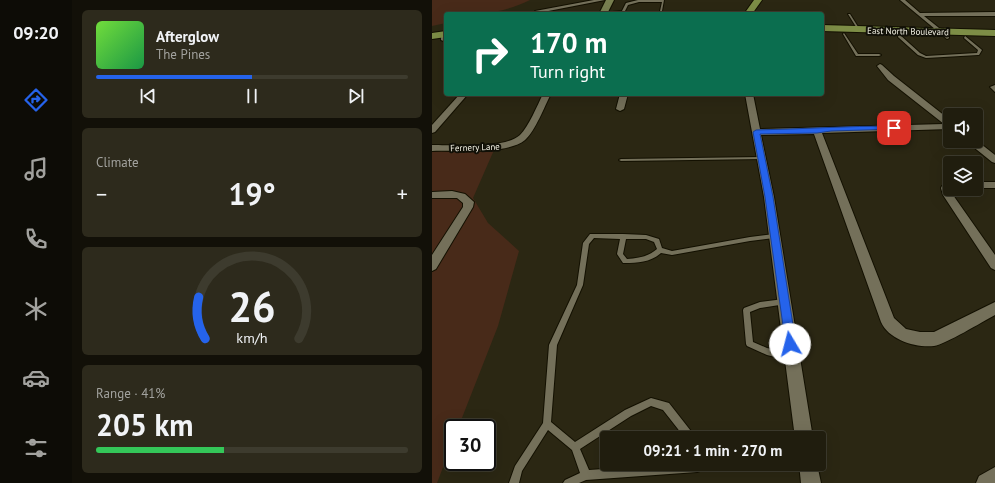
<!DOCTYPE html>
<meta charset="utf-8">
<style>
:root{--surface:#201d0e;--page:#2d2a1c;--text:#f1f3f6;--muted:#a2a29e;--line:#3d3b2e;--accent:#2563eb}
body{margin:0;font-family:"PT Sans",sans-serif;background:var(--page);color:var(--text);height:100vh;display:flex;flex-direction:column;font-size:15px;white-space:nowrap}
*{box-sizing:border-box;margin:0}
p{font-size:13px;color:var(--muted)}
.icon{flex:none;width:22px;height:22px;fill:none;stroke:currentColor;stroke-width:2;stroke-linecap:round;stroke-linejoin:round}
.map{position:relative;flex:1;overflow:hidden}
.side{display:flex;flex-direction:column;gap:10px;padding:10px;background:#121008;width:360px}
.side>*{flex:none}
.guide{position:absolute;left:12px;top:12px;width:380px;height:84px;border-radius:4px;box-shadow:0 4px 16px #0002,0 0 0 1px var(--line);background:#0b6e4f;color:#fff;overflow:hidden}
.tools{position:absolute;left:511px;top:108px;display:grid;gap:8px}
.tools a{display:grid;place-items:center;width:40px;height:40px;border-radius:4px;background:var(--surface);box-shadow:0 4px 16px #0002,0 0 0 1px var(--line);font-size:20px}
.speed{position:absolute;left:12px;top:419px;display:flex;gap:8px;font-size:20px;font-weight:700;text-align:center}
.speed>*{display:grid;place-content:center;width:52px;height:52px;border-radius:50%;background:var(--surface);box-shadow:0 4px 16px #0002,0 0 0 1px var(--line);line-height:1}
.speed .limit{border:2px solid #111;border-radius:6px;background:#fff;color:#111}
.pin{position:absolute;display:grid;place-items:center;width:34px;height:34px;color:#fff;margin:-17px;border-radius:8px;box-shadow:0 2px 6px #0006}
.me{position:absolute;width:44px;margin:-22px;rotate:352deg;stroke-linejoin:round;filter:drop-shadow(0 0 3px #0008)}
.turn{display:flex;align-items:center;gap:14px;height:84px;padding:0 20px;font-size:18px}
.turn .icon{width:52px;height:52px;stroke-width:2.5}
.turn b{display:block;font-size:28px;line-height:34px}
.big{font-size:30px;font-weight:700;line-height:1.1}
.side .card{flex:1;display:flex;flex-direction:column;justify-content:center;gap:6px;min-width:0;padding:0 14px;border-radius:6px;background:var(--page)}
.side .dial{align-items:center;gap:0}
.dial svg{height:104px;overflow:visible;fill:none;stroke:var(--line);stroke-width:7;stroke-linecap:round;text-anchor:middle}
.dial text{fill:var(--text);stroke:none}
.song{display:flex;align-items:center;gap:12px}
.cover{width:48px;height:48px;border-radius:6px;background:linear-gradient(135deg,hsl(100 70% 55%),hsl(140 70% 35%))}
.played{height:4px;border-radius:2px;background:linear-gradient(90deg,var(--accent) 50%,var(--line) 50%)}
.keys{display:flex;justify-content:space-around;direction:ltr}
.heat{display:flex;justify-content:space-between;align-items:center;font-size:22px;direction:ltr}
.charge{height:6px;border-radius:3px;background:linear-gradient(90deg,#34c759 41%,var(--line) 0)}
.trip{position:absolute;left:168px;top:431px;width:226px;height:40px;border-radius:4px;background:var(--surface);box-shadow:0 4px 16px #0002,0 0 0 1px var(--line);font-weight:700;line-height:40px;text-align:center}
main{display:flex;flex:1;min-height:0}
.tabs{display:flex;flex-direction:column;width:72px;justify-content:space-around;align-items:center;background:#0d0c06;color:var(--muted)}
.tabs .icon{width:28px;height:28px}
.tabs .active{color:var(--accent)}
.tabs b{font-size:18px;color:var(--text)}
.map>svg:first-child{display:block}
.green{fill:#482a19}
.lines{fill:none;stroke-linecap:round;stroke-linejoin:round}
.lane-casing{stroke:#131001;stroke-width:2}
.street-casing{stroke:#131001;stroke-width:2}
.secondary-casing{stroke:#131001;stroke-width:2}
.primary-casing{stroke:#131001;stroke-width:2}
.lane{fill:#74705a;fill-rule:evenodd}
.street{fill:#74705a;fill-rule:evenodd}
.secondary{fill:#787f50;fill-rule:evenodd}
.primary{fill:#7d8d46;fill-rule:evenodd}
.route{fill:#2563eb;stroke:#184099}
.labels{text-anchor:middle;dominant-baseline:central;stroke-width:4;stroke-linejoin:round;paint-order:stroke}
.far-street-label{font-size:9px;fill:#f6f4e7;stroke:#111007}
</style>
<main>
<nav class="tabs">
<b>09:20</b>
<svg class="icon active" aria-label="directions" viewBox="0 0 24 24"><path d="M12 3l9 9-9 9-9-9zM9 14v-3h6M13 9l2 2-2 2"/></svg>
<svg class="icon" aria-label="music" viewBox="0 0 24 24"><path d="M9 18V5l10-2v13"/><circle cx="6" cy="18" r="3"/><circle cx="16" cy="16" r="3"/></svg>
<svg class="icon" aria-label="phone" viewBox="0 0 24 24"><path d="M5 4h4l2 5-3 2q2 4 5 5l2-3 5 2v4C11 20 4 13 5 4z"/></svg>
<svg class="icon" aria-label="climate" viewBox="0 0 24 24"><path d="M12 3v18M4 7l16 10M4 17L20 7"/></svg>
<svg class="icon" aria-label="car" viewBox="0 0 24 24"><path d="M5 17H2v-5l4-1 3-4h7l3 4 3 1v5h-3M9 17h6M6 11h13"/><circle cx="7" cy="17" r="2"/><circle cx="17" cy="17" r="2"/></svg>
<svg class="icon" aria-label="filters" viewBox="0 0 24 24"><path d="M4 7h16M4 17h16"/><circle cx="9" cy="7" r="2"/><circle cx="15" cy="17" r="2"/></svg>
</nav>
<section class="side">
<div class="card">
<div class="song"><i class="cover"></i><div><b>Afterglow</b><p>The Pines</p></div></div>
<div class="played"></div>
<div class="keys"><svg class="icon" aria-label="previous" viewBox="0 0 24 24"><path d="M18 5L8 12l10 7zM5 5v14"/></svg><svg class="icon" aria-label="pause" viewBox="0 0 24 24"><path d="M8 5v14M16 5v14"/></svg><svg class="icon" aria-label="next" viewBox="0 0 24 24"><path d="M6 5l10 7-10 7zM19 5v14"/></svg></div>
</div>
<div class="card"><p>Climate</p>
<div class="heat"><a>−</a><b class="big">19°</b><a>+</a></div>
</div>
<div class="card dial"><svg viewBox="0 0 100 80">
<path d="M14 69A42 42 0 1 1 86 69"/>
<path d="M14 69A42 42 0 0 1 9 37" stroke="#2563eb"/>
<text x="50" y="56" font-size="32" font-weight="700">26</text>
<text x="50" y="72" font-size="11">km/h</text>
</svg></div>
<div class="card"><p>Range · 41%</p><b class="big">205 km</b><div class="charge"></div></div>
</section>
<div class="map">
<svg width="563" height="483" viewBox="0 0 563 483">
<rect width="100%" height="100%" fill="#2b2713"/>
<g class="green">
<path d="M0,0H98C66,15 48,14 14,14V23L0,26Z"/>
<path d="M0,150H62L41,198L56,223L87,251L66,326L26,428H21V441L5,483H0Z"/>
</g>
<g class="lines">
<defs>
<g id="lane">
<path d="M206,0H232L230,11L229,12L228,11L230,2H207L196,5L192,13L172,14L171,13L190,11L194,3Z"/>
<path d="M416,14H418L428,30H426Z"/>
<path d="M412,33L426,54H447L449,55L447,56H424L411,34Z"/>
<path d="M9,34L11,35L14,42L9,40Z"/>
<path d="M466,35H468L488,53L494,56L545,53L546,50L532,38L533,36L550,50L547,55H546L494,58L486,55L466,37Z"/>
<path d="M563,85V92L558,87Z"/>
<path d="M329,157H331V159L189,161L187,160L189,159Z"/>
<path d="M158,234H191L214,235L227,239L230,248L240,251L318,237L342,234L345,236L342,238L318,241L240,255L229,253C219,262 206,263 193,263H191L185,254L188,239L162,238L157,244L151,285L125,345L119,422L143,442L193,410L219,398L237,403L262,435L263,438H253L231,410L219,406L199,416L148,449L157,470L242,464H281L279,467L265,472L154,480L147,483H131L133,480L148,473L140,450L116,430L90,471L87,483H77L83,466L111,423L117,345L145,285L151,243ZM194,239H214L222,242L225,249C216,257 206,258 195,259L191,254Z"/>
<path d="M352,299L354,300L355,302L354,304L328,308L318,312L321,342L335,348L362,354L363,357L362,360L359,361L335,355L315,346L314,344L311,310L312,308L328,302Z"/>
</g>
<g id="street">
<path d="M162,0H173L106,13L103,11Z"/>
<path d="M468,0H473L488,13L563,12V16H492L517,36V38L515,39Z"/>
<path d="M448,64L450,65L462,76L518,120V129L390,133L462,318L474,329L488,332H502L563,302V315C550,322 514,344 502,346C484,348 457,340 449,322L382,134L329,135L342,197L381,438H363L332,197L313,94H321L328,129L512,124L456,80L445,66Z"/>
<path d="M28,94H36L3,132L0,133V125Z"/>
<path d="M111,94H119C112,107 104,130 93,140C75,155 24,150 0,151V145C21,145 73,149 88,135C97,126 105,106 111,94Z"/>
<path d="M188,94H196L192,109L188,111L184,109Z"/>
<path d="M544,140L563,155V163L560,162L534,141Z"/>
<rect x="544" y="182" width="19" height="6"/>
<path d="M518,183V189H520L521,195L563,255V270L559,268L511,195L509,188L510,186Z"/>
<path d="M20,191L33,194L42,202L41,207L4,269L0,271V255L31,207V203L25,198H0V192Z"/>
<path d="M367,464H385L389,483H369Z"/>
<path d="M563,467V483H544L547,476Z"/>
</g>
<path id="secondary" d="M174,0H182L175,14H167Z"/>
<g id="primary">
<path d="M322,0H330L320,14H312Z"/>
<path d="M390,25L563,30V36L390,31Z"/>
<path d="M14,31V37L0,39V33Z"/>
</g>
</defs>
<use href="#lane" class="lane-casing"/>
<use href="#street" class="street-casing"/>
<use href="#secondary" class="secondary-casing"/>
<use href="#primary" class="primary-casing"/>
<use href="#lane" class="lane"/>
<use href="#street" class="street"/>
<use href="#secondary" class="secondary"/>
<use href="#primary" class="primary"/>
</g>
<path class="route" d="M462,126H464V129L399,131L385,133L328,134L341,197L364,344L362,347L358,349L354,347L333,197L321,132L324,130C370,129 416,126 462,126Z"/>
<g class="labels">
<g class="far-street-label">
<text transform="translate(476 31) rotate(1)">East North Boulevard</text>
<text transform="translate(43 147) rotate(-2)">Fernery Lane</text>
</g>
</g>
</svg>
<div class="tools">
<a><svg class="icon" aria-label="sound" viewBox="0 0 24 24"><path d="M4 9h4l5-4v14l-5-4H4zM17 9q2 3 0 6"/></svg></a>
<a><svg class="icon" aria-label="layers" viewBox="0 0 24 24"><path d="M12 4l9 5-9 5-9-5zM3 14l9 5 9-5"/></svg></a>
</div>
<div class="speed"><div class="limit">30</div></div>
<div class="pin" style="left:462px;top:128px;background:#d93025"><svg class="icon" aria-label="arrive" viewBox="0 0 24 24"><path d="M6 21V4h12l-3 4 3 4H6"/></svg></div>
<svg class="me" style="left:358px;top:344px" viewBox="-20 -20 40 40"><circle r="19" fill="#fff"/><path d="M0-13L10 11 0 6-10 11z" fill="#2563eb"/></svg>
<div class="trip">09:21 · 1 min · 270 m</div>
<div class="guide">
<div class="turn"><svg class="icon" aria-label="right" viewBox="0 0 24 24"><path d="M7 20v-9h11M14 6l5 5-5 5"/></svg><div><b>170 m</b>Turn right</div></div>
</div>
</div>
</main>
